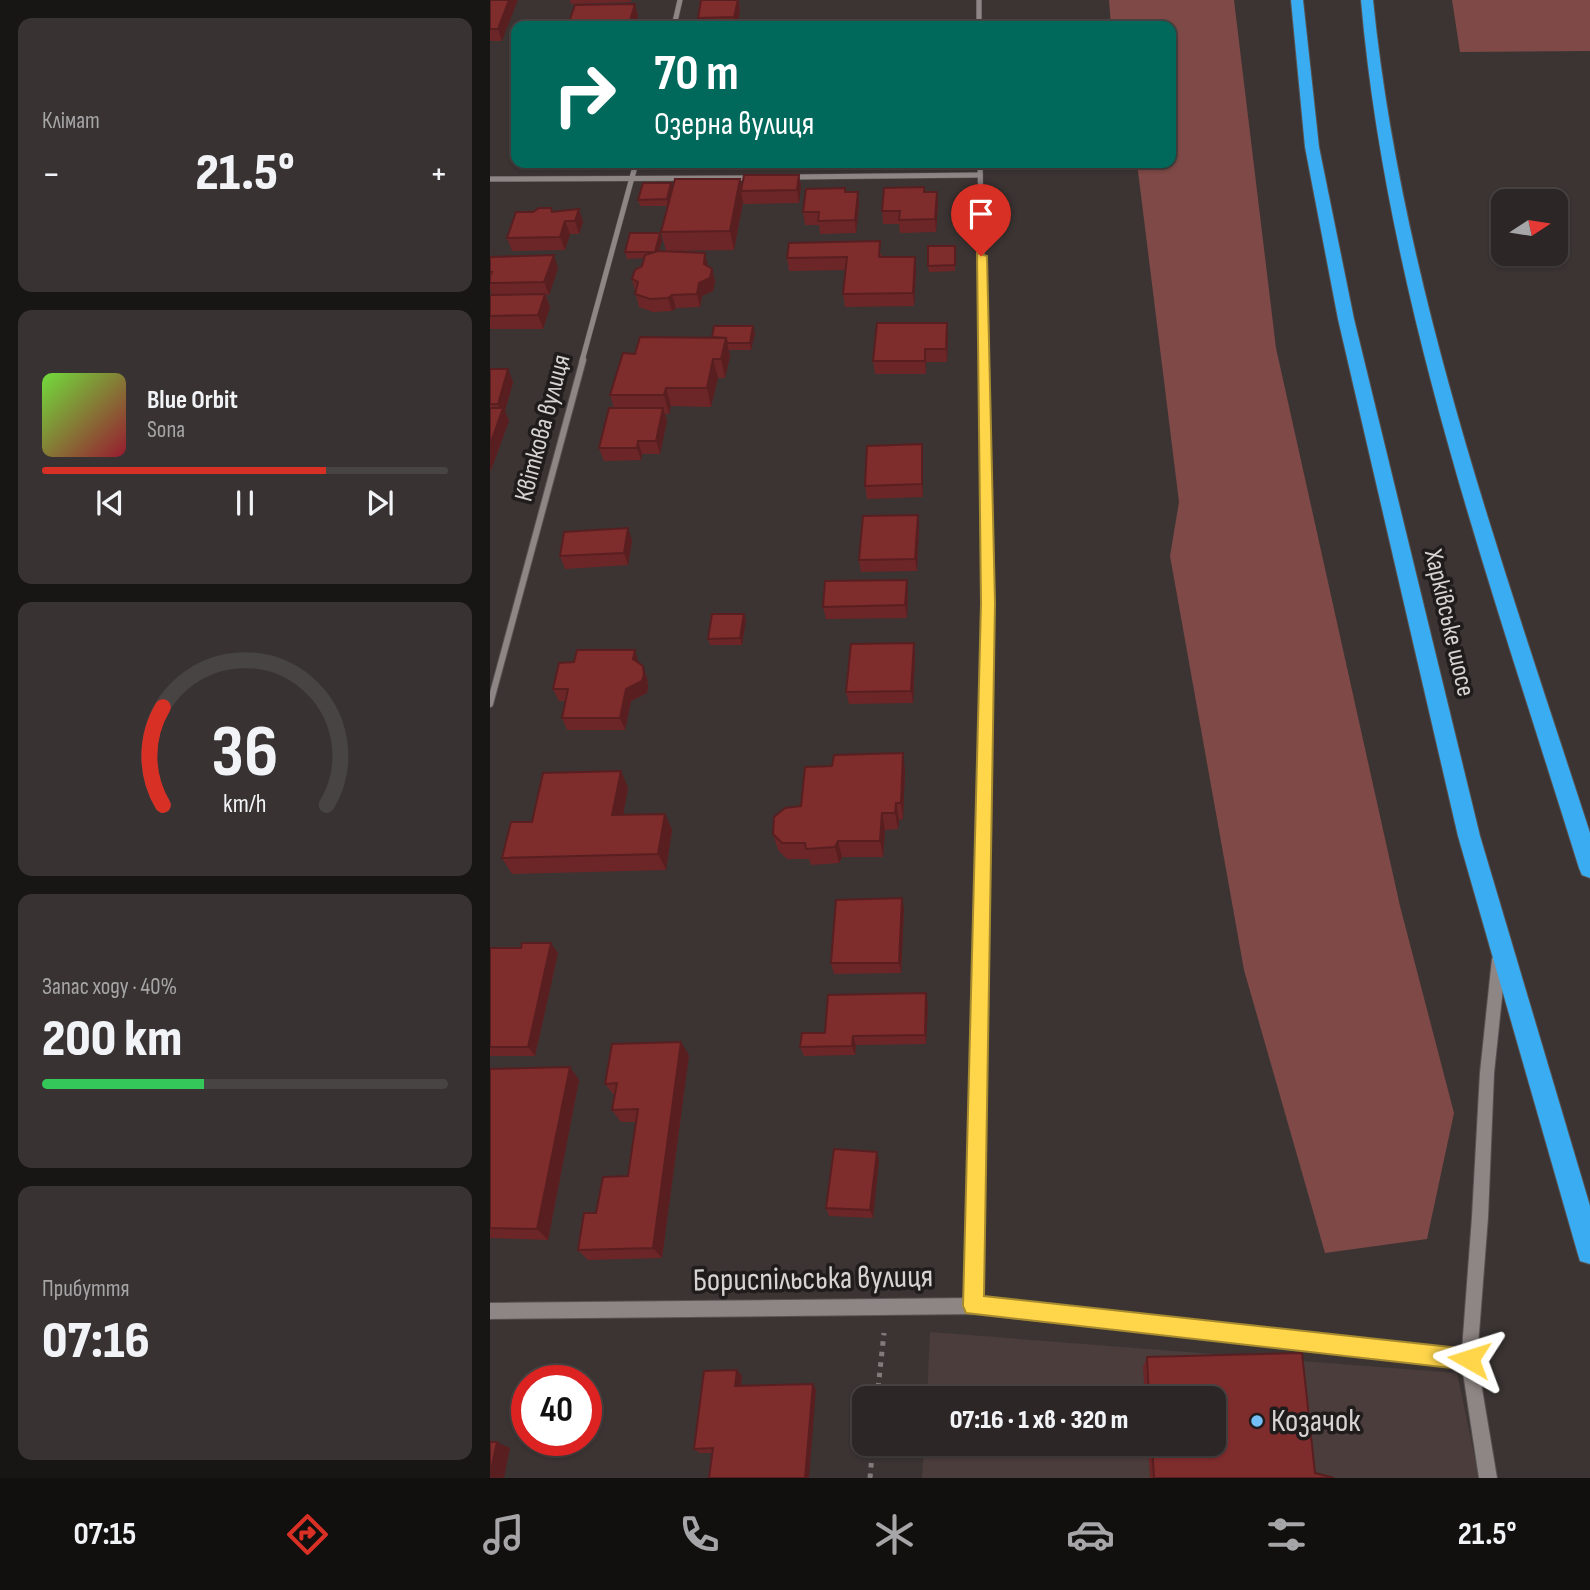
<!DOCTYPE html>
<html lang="uk">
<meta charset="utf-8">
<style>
:root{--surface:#2c2726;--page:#383332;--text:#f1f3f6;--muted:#a6a5a7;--line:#484443;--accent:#d93025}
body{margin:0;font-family:"Sofia Sans Condensed",sans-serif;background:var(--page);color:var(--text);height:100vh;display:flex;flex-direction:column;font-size:26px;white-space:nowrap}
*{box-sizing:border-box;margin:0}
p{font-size:23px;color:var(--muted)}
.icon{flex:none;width:38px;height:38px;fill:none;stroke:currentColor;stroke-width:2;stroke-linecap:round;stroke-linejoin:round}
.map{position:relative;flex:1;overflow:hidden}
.details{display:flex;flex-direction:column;gap:18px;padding:18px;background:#181515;width:490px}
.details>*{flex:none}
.hud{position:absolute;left:21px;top:21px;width:665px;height:147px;border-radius:14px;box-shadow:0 2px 5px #0004,0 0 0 2px var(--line);background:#00695c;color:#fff;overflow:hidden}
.needle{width:46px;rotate:78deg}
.buttons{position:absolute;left:1001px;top:189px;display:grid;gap:14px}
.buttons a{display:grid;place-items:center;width:77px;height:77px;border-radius:14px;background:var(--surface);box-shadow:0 2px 5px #0004,0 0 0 2px var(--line);font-size:35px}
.speed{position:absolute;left:21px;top:1365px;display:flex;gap:14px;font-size:35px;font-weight:700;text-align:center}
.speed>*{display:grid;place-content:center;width:91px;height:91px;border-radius:50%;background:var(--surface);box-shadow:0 2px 5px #0004,0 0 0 2px var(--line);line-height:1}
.speed .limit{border:10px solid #d22;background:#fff;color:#111}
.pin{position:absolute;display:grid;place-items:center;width:60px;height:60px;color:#fff;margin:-72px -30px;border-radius:50% 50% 50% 0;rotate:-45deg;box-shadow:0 0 7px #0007}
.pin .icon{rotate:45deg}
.me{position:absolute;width:77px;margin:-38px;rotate:276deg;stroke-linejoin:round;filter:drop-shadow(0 0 5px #0008)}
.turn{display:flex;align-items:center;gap:24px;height:147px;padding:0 28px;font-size:32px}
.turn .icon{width:91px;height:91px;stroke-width:2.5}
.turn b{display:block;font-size:49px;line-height:60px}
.big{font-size:52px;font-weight:800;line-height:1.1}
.details .tile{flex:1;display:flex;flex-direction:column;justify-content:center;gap:10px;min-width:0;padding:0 24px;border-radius:14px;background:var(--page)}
.details .dial{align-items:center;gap:0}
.dial svg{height:182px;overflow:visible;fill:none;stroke:var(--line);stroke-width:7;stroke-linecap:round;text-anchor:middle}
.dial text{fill:var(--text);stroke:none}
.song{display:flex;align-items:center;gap:21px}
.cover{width:84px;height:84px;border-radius:10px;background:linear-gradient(135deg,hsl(100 70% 55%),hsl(350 70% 35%))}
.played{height:7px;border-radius:4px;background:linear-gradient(90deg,var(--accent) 70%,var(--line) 70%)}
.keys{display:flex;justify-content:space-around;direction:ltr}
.heat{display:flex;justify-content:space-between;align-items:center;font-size:38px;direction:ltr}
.charge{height:10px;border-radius:5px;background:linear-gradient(90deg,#34c759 40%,var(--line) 0)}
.trip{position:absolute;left:362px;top:1386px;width:374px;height:70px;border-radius:14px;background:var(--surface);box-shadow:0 2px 5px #0004,0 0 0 2px var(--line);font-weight:800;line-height:70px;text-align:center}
.tabs{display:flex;height:112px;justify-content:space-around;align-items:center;background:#12100f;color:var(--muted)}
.tabs .icon{width:49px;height:49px}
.tabs .on{color:var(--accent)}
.tabs b{font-size:32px;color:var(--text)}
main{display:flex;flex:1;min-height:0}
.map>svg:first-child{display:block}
.built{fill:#4b3d3c}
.green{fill:#7e4946}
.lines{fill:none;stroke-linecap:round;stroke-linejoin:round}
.minor-far2-casing{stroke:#585352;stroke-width:6}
.minor-far1-casing{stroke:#585352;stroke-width:8}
.minor-casing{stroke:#585352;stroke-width:10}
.tertiary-casing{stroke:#585352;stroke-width:2}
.motorway-casing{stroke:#585352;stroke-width:2}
.path{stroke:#817b7b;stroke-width:5;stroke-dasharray:4.5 6;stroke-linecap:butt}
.minor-far2{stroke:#8e8685;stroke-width:5}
.minor-far1{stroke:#8e8685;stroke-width:6}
.minor{stroke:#8e8685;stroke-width:9}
.tertiary{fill:#8e8685;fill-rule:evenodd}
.motorway{fill:#3aacf2;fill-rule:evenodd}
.wall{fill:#6d2627}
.shaded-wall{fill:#591f20}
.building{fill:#7f2c2d;stroke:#591f20;stroke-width:2}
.route{fill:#ffd54a;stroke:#a68a30;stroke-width:2}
.poi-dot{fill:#74c0f6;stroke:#201c1c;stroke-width:2.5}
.labels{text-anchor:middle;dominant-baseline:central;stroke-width:7;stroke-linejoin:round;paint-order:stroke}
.street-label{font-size:26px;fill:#d7d3d3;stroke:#201c1c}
.near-street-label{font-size:32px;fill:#d7d3d3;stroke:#201c1c}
.near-poi-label{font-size:32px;fill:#d7d3d3;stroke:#201c1c;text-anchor:start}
</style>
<main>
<section class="details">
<div class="tile"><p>Клімат</p>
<div class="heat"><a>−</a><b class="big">21.5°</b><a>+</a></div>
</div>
<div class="tile">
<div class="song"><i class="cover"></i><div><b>Blue Orbit</b><p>Sona</p></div></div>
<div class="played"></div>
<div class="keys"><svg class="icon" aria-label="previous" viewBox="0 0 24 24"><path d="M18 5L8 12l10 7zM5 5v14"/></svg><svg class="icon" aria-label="pause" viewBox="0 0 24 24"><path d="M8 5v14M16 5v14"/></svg><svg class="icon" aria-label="next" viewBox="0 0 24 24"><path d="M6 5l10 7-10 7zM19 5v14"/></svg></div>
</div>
<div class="tile dial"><svg viewBox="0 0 100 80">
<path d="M14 69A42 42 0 1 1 86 69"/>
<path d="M14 69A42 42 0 0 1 14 26" stroke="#d93025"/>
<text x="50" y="56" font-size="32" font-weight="700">36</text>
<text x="50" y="72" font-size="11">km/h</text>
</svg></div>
<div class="tile"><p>Запас ходу · 40%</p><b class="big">200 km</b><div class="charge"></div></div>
<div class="tile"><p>Прибуття</p><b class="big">07:16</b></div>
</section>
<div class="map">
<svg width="1100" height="1478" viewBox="0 0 1100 1478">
<rect width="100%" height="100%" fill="#3b3433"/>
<path class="built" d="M440,1332L967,1373L989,1478H432L434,1444H724V1398H437Z"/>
<g class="green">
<path d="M619,0H744L786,348L910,906L964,1113L937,1239L835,1253L754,970L680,556L689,502L647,163H681V26H621Z"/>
<path d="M962,0H1100V51L970,52Z"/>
</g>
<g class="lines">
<defs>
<g id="minor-far2">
<path d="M489,0V26"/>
<path d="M184,26L190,0"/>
<path d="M490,163L494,361"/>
<path d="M302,177L490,175"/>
<path d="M0,179L262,178"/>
<path d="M92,361L146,163"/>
</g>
<g id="minor-far1">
<path d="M0,704L93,360"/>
<path d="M493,841L498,603L494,360"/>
</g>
<path id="minor" d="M484,1306L493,839"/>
<path id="tertiary" d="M1009,953L1014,955L1016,959L1004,1073L998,1217L987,1359L1007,1478H989L972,1366L484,1314L0,1319V1303L484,1298L972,1350L982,1217L990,1073L1002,959L1004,955Z"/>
<g id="motorway">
<path d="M801,0H813L829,147L864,319L990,836L1100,1206V1264L1090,1261L1087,1251L968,836L848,319L815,147Z"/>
<path d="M871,0H883C912,286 1012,561 1100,833V878L1092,875L1089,868C1001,584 897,298 871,0Z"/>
</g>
</defs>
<use href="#minor-far2" class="minor-far2-casing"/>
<use href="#minor-far1" class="minor-far1-casing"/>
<use href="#minor" class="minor-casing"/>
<use href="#tertiary" class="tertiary-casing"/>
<use href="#motorway" class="motorway-casing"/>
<g class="path">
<path d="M387,1398L394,1333"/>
<path d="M380,1478L383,1444"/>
</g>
<use href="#minor-far2" class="minor-far2"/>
<use href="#minor-far1" class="minor-far1"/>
<use href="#minor" class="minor"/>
<use href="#tertiary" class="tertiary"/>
<use href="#motorway" class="motorway"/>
</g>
<g class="wall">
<path d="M0,0L12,41H0Z"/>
<path d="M80,0H141V2L81,4Z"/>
<path d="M211,0H249L250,10L247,26H210L208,18Z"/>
<path d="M145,4L148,16L145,26H79L78,25Z"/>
<path d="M283,163H300V167H284Z"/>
<path d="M309,175L311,187L309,203L254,204L253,202L244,250L176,251L171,232L178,206H150L148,200L182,188L252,187Z"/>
<path d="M356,192H368L369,205L366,233L330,234L329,225H315L313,212Z"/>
<path d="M434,192H447L448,204L446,232L410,233L409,224H393L392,211Z"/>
<path d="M89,209L93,222L89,234H80L75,250L22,251L17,238L62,212Z"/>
<path d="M170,233L172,240L169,251L222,269L225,282L223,291L212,296L210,307L186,308L182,311L163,312L149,307L142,279L152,266L154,258L137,259L135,252Z"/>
<path d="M465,246V271L439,272L438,266Z"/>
<path d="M392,254L391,257L426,270L424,306L355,307L353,294L356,270L299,271L297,258Z"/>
<path d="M0,257L68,268L59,295H56L60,307L53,329H0V295H2L0,289Z"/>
<path d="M265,333L261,350H239L240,356L235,378H228L221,407L181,406L179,414H175L177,421L170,454H152L151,460L114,461L109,448L124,408L120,395L145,354L222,337Z"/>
<path d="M458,336L457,362H436V374H385L383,361Z"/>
<path d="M0,369H18L23,382L15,411L19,421L1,470H0Z"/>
<path d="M432,444L433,497L377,499L375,486Z"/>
<path d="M429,527L427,571L371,572L369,560Z"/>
<path d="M138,528L142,541L138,565L75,569L70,556Z"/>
<path d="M418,592L417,618L336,619L333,607Z"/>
<path d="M256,620L252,645H220L218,639Z"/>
<path d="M424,643L425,656L423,703L359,704L356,692Z"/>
<path d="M149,663L153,666L157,678L158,687L157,693L141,701L135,730H77L72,718L75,701H69L63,689Z"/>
<path d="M415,770L413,819L409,820L408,829L395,830L393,857H352L349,863L321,865L319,859H297L288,850L283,834L311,806Z"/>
<path d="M131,771L138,788L133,815L175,814L182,830L176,870L22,874L12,858L42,822Z"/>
<path d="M412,898L414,909L411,973L344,974L341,963Z"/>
<path d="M0,948L68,953L45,1056H0Z"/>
<path d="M438,1003L436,1044L366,1045L365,1055L314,1056L310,1047L335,1033Z"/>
<path d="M199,1055L172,1258L98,1260L88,1250L106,1213L138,1176L146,1122H131L122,1110L125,1096L115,1084Z"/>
<path d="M80,1067L89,1080L58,1240L0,1238V1069Z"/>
<path d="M389,1160L383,1218L339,1216L336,1208Z"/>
<path d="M812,1353L825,1473L844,1478H660L658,1444H724V1398H655L653,1367L657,1357Z"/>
<path d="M252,1376L251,1386L323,1384L326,1390L222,1453H210L204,1449Z"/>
</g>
<g class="shaded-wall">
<path d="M19,0H28L12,41L8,29Z"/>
<path d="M248,0L250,10L247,26H246L244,17Z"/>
<path d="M145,4L148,16L145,26H140L139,24Z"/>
<path d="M309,175L311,187L309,203L307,190Z"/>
<path d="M250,179L253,191H251L253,202L244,250L240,231Z"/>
<path d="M181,183L183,189L178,206L177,199Z"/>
<path d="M368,192L369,205L366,233L365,220Z"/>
<path d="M447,192L448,204L446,232L445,219Z"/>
<path d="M89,209L93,222L89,234L85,221Z"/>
<path d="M75,221L80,234L75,250L70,237Z"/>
<path d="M170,233L172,240L167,258L165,252Z"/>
<path d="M215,253L218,266L217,277L214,264Z"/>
<path d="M64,255L68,268L59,295L54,282Z"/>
<path d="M425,257L426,270L424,306L423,293Z"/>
<path d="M222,269L225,282L223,291L212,296L210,307L207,294L209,283Z"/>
<path d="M55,294L60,307L53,329L48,315Z"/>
<path d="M182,295L186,308L182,311L178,298Z"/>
<path d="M457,323L458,336L457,362L456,349Z"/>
<path d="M263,326L265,333L261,350L260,343Z"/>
<path d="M236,338L240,356L235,378L231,359Z"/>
<path d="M435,349L436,362V374L435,361Z"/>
<path d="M223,359L228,378L221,407L217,388Z"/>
<path d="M18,369L23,382L15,411L19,421L1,470L0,468V445L11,413L8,404Z"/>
<path d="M176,388L181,406L179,414L174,395Z"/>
<path d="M173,408L177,421L170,454L166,441Z"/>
<path d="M148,441L152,454L151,460L147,448Z"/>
<path d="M432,444L433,457V497L432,484Z"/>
<path d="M428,515L429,527L427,571L425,559Z"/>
<path d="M138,528L142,541L138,565L134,553Z"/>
<path d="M417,580L418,592L417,618L415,605Z"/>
<path d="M254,614L256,620L252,645L250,638Z"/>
<path d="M424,643L425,656L423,703L421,691Z"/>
<path d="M145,650L149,663L148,671L143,659Z"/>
<path d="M153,666L157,678L158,687L157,693L141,701L135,730L130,718L136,689Z"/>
<path d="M413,753L415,770L413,819L411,803Z"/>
<path d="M131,771L138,788L130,831L122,815Z"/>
<path d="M406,803L409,820L408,829L405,813Z"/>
<path d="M392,813L395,830L393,857L390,841Z"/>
<path d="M175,814L182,830L176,870L168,854Z"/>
<path d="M348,841L352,857L349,863L345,847Z"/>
<path d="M412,898L414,909L411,973L409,963Z"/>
<path d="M61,943L68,953L45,1056L38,1047Z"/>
<path d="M436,993L438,1003L436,1044L435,1035Z"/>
<path d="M363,1036L366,1045L365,1055L362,1046Z"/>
<path d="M191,1042L199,1055L172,1258L163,1248Z"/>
<path d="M80,1067L89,1080L58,1240L47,1229Z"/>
<path d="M387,1152L389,1160L383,1218L380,1210Z"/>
<path d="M247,1370L252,1376L250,1391L245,1386Z"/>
<path d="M323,1384L326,1390L319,1478H315Z"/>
<path d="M7,1442L20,1448L14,1478H0Z"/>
</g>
<g class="building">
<path d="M0,0H19L8,29H0Z"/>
<path d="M211,0H248L244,17L208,18Z"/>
<path d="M145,4L139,24L78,25L85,5Z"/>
<path d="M254,175H309L307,190L251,191Z"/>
<path d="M185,179H250L240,231L171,232Z"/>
<path d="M153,183H181L177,199L148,200Z"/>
<path d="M434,187V192H447L445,219L409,220L410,211H392L394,188Z"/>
<path d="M355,188V192H368L365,220L328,221L329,212H313L316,189Z"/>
<path d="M49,208H61L62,212L89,209L85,221H75L70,237L17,238L26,212H43Z"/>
<path d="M140,233H170L165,252H135Z"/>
<path d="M390,241L389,257H425L423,293L353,294L357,257L297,258L299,243Z"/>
<path d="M438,246H465V265L438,266Z"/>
<path d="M168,251L215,253L214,264L222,269L220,278L209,283L207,294L182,295L178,298L160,299L145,294L148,282L142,279L145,270L152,266L155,255Z"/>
<path d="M64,255L54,282L0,283V276L2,272H0V257Z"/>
<path d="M55,294L48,315L0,316V295Z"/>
<path d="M387,323H457L456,349H435V361H383Z"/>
<path d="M224,326H263L260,343H237L236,338L222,337Z"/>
<path d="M150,337L236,338L231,359H223L217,388H176L174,395H120L133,353L145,354Z"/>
<path d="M0,369H18L8,404H0Z"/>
<path d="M0,408H13L0,445Z"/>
<path d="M119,408H173L166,441H148L147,448H109Z"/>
<path d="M432,444V484L375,486L377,446Z"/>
<path d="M428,515L425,559L369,560L373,516Z"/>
<path d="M138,528L134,553L70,556L74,532Z"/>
<path d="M417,580L415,605L333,607L335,581Z"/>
<path d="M222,614H254L250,638L218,639Z"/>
<path d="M424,643L421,691L356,692L361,644Z"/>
<path d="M87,650H145L143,659L153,666L154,674L152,681L136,689L130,718H72L78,689H63L69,663L84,662Z"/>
<path d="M413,753L411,803H406L405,813H392L390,841H348L345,847L316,849L315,843H292L283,834L284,817L295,808L311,806L315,767L342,766L344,755Z"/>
<path d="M131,771L122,815L175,814L168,854L12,858L21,822H42L53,773Z"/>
<path d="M412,898L409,963H341L346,900Z"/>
<path d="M32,943H61L38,1047H0V948H31Z"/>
<path d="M436,993L435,1035L363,1036L362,1046L310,1047L312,1033H335L338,995Z"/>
<path d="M191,1042L163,1248L88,1250L94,1213H106L113,1177L138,1176L148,1109L122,1110L127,1083L115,1084L122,1044Z"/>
<path d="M80,1067L47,1229L0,1228V1069Z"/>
<path d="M344,1149L387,1152L380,1210L336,1208Z"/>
<path d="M812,1353L825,1473L844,1478H664L662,1444H724V1398H659L657,1357Z"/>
<path d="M247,1370L245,1386L323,1384L315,1478H219L223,1448L204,1449L214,1371Z"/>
<path d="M0,1442H7L0,1475Z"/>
</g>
<path class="route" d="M487,253L497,256L505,603L494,1296L979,1349L986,1352L990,1359L986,1367L979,1370L476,1313L473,1306L491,603Z"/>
<circle class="poi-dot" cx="767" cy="1421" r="7"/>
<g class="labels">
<g class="street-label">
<text transform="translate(53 428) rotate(-75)">Квіткова вулиця</text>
<text transform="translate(959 623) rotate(77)">Харківське шосе</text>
</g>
<g class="near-street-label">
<text transform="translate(323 1279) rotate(-1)">Бориспільська вулиця</text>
</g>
<g class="near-poi-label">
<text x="781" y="1421">Козачок</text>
</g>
</g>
</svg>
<div class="buttons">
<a><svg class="needle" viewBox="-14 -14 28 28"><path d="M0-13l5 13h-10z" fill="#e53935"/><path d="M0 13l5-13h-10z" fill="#a6a5a7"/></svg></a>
</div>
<div class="speed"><div class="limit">40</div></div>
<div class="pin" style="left:491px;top:256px;background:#d93025"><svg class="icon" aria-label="arrive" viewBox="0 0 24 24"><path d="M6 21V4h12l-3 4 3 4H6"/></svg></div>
<svg class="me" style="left:979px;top:1359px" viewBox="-20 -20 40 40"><path d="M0-17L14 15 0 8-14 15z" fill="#ffd54a" stroke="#fff" stroke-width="4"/></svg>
<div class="trip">07:16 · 1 хв · 320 m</div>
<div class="hud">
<div class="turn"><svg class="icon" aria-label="right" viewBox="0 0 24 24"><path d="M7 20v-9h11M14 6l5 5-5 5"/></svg><div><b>70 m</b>Озерна вулиця</div></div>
</div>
</div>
</main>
<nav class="tabs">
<b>07:15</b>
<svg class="icon on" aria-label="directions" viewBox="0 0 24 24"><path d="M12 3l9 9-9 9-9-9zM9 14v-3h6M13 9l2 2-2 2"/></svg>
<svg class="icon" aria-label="music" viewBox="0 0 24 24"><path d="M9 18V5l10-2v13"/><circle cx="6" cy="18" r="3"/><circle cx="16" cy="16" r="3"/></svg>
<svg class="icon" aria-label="phone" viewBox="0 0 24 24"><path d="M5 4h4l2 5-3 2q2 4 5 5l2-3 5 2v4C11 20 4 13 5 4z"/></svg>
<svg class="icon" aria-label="climate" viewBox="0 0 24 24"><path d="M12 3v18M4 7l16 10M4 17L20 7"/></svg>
<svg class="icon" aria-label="car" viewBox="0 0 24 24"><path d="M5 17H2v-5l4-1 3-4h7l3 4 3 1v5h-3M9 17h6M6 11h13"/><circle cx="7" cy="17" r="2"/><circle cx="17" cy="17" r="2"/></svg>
<svg class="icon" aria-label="filters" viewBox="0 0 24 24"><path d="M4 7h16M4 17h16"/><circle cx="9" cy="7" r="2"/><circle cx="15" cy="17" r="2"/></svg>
<b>21.5°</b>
</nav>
